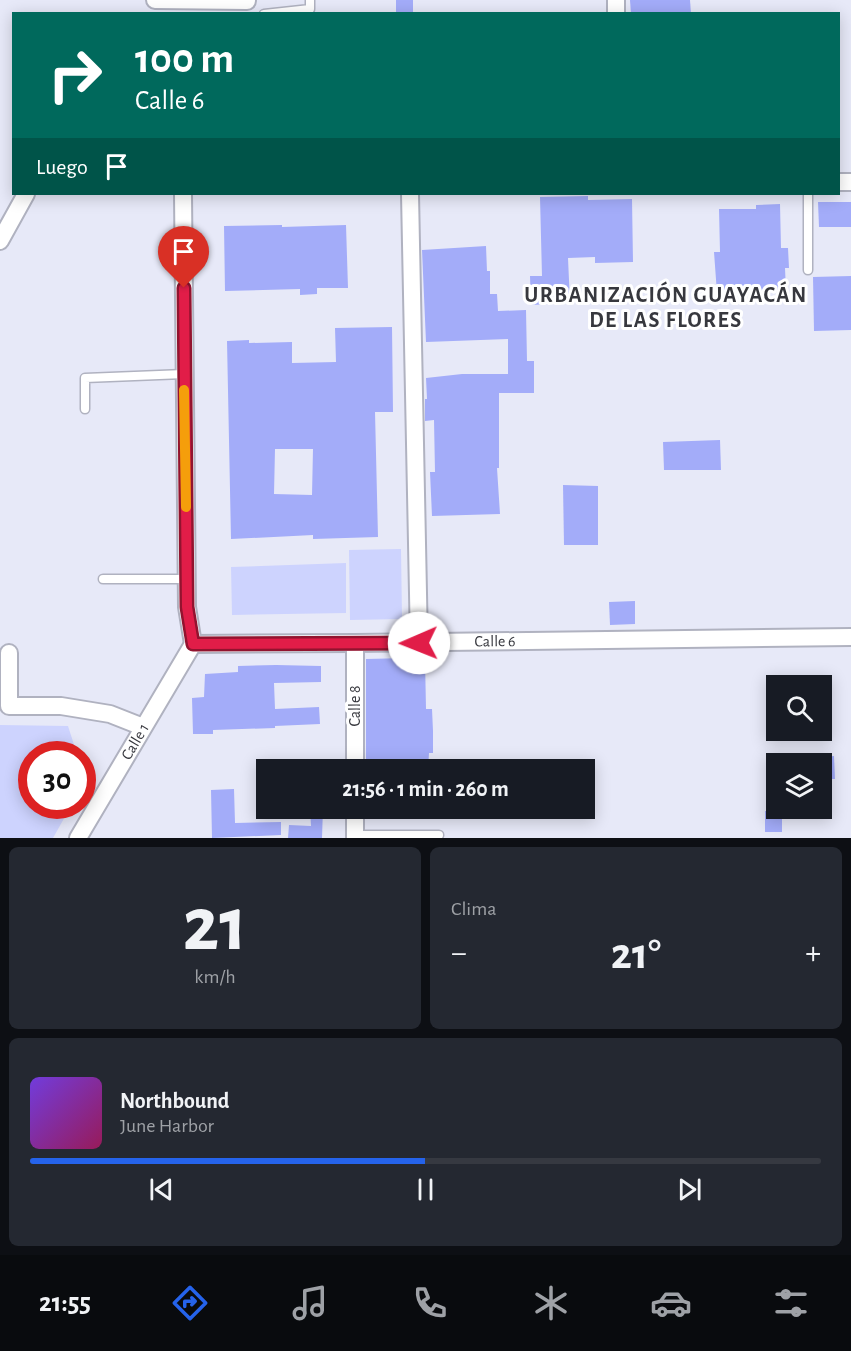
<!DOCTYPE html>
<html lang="es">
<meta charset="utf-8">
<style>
:root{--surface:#171b24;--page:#242831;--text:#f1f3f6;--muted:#9ea1a6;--line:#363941;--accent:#2563eb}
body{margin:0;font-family:"Alegreya Sans",sans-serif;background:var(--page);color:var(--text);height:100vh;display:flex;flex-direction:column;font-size:22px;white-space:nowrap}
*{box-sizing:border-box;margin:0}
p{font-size:20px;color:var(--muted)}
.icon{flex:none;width:33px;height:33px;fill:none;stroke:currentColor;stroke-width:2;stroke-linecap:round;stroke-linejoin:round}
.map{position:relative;height:838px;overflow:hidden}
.drawer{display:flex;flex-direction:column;gap:9px;padding:9px;background:#0d0f14;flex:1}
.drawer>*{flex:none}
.hud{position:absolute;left:12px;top:12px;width:828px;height:183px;border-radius:0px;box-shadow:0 3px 15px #0003;background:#00695c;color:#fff;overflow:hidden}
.fabs{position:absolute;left:766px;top:675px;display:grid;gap:12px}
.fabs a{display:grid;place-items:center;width:66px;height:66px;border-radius:0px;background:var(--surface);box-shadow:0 3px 15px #0003;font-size:30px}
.speed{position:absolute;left:18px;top:741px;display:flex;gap:12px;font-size:30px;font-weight:700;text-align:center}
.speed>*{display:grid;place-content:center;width:78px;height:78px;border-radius:50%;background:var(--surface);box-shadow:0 3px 15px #0003;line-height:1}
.speed .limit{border:9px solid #d22;background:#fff;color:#111}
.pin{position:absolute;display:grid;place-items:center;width:51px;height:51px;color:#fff;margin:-62px -26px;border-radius:50% 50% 50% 0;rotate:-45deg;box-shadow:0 0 6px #0007}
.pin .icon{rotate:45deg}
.me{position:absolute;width:66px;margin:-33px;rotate:269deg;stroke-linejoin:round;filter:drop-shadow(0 0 4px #0008)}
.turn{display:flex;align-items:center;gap:21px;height:126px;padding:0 24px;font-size:27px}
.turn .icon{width:78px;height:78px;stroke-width:2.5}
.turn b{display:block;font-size:42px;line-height:51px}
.then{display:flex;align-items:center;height:57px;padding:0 24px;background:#0003;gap:12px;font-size:22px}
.big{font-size:45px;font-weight:700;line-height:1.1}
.drawer .card{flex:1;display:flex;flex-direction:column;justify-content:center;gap:9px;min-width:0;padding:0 21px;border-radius:9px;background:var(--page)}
.drawer .dial{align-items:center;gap:0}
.dial b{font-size:78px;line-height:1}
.song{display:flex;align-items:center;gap:18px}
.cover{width:72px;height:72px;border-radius:9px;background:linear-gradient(135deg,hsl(260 70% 55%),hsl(330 70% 35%))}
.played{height:6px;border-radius:3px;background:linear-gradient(90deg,var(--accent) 50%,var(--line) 50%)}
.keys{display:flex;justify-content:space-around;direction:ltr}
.heat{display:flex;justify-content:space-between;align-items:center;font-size:33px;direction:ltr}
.drawer .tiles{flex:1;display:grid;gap:9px;grid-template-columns:1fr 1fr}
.card:last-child{grid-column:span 2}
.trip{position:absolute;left:256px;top:759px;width:339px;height:60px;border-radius:0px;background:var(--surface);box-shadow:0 3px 15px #0003;font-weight:700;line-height:60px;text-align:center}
.dock{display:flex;height:96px;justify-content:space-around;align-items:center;background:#090b0e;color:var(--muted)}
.dock .icon{width:42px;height:42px}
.dock .selected{color:var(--accent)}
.dock b{font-size:27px;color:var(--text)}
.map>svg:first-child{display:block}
.green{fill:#cdd3fe}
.building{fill:#a3acf9;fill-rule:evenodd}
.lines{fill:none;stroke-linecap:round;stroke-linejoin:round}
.service-casing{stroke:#b0b2c0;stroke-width:11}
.minor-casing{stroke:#b0b2c0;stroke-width:20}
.service{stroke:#fff;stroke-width:8}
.minor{stroke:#fff;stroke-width:16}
.route-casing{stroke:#92132f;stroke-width:15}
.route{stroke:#e11d48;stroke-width:10}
.slow{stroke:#f59e0b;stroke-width:10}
.labels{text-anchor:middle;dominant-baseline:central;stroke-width:6;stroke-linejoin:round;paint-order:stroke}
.street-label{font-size:16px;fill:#37383e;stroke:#fff}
.district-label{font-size:22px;font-weight:bold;letter-spacing:1.5px;fill:#37383e;stroke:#fff}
</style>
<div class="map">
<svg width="851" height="838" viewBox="0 0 851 838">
<rect width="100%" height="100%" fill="#e7e9f8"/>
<g class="green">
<path d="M401,549L402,619L350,620L349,550Z"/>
<path d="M346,563V613L232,615L231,567Z"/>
<path d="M0,725L68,726L77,754H32V806H71L53,838H0Z"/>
</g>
<g class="building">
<rect x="396" y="0" width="17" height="14"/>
<path d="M630,0H690L691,14H631Z"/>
<path d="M588,196V200L632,199L633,262L595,263V257L568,258L570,303L531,305L530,276H542L540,197Z"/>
<path d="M818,202H851V227H819Z"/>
<path d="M780,204L781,248H788L789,268H785L786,291L717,293L714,252H720L719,209H756V205Z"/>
<path d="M282,225V227L346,225L348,288H317V294L300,295V289L225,291L224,226Z"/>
<path d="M486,246L487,271H490V294H497L498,311L526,310L527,361H534V393H499V468H497L500,514L432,516L430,472H435L434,420L425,421V399H427L426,378L462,374H508V339L426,342L422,250Z"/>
<path d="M851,276V330L814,331L813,277Z"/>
<path d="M392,327L393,412H375L378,537L313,539V535L231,539L227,341L249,340V343L292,342V363L336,362L335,328ZM275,449H313L312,495L274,494Z"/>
<path d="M720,440L721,470H664L663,442Z"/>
<path d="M563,485L598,486V545H564Z"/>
<path d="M635,601V624L610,625L609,602Z"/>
<path d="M407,658L425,659L426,709H432L433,731V753H429L428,770H366V659Z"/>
<path d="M276,665L321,666V682L274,683L275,709L319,707L320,724L275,726V728L213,730V734H193L192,698L204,697L205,674L238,672V666Z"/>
<path d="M834,756L835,779H822V757Z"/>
<path d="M234,789L235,823L281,822V835L212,838L211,790Z"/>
<path d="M310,808H323L322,838H288L289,825L311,826Z"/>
<rect x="765" y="811" width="17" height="21"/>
</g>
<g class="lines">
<defs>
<g id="service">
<path d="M264,14L310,9V0"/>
<path d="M808,194V270"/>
<path d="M85,409V378L184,374"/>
<path d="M103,579H187"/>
<path d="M355,835H439"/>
</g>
<g id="minor">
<path d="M155,0L247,1"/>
<path d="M616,0V14"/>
<path d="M838,182H851"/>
<path d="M183,194L187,607L193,644"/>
<path d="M410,194L419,643"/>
<path d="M0,241L26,194"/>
<path id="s1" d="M193,644L355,643L851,637"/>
<path d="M9,653V706H61L110,714L143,727"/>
<path d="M355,770V643"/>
<path id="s2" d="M78,838L193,644"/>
<path d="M355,838V808"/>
</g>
</defs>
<use href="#service" class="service-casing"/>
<use href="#minor" class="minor-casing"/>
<use href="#service" class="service"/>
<use href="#minor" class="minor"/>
</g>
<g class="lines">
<defs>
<path id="route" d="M184,288L187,607L193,644L419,643"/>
</defs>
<use href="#route" class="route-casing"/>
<use href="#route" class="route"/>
<path class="slow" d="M184,390L186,507"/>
</g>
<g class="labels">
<g class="street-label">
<text stroke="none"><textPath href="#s1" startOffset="302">Calle 6</textPath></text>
<text transform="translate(355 706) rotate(-90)">Calle 8</text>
<text stroke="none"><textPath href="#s2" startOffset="112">Calle 1</textPath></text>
</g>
<g class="district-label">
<text x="666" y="295">URBANIZACIÓN GUAYACÁN<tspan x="666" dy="25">DE LAS FLORES</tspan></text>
</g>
</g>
</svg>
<div class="fabs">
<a><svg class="icon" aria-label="search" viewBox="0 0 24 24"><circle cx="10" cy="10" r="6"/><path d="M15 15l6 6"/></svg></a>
<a><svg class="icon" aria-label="layers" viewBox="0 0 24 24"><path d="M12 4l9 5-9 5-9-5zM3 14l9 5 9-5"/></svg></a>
</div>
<div class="speed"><div class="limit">30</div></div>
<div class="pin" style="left:184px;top:288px;background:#d93025"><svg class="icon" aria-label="arrive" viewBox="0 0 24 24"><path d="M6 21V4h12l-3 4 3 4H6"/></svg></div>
<svg class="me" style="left:419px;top:643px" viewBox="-20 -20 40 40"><circle r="19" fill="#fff"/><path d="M0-13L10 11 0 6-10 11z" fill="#e11d48"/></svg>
<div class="trip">21:56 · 1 min · 260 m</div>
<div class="hud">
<div class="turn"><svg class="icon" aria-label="right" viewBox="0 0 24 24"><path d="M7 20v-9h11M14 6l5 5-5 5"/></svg><div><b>100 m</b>Calle 6</div></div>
<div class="then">Luego<svg class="icon" aria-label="arrive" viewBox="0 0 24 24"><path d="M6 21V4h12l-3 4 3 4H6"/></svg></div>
</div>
</div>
<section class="drawer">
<div class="tiles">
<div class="card dial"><b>21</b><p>km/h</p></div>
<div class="card"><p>Clima</p>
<div class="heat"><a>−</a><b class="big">21°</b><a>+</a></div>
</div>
<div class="card">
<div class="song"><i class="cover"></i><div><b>Northbound</b><p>June Harbor</p></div></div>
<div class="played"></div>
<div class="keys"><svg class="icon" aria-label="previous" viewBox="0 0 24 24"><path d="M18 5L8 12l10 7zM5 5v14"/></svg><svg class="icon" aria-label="pause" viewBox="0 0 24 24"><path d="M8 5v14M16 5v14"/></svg><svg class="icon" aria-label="next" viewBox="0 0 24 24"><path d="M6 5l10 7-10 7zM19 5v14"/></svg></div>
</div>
</div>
</section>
<nav class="dock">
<b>21:55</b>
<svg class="icon selected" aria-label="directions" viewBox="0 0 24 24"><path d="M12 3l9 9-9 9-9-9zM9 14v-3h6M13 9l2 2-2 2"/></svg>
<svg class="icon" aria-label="music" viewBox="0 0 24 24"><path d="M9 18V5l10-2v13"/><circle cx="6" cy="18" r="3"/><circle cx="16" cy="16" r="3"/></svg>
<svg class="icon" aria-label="phone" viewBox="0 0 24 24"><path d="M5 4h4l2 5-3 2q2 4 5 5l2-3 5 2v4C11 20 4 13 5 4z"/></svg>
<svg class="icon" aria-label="climate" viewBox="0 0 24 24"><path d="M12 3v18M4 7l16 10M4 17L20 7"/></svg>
<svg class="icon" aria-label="car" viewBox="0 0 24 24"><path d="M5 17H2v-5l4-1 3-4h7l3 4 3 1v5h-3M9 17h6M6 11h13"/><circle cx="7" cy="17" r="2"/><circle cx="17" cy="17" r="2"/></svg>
<svg class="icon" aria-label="filters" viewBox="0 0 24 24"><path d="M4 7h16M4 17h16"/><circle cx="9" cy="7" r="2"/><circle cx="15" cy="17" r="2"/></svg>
</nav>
